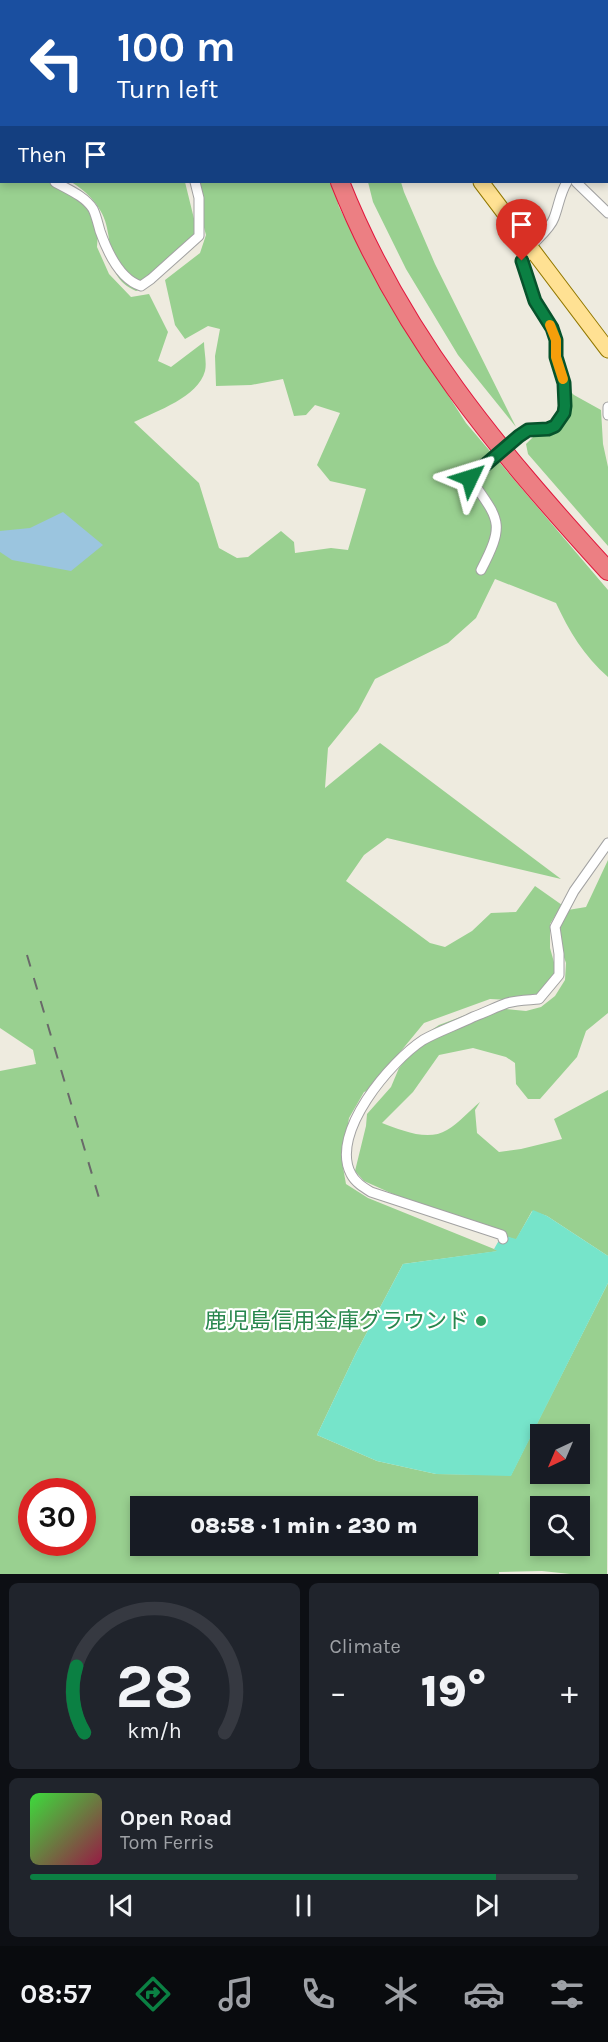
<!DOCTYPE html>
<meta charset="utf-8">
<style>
:root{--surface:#171b24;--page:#20242c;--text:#f1f3f6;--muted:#9ea1a6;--line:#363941;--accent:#0b8043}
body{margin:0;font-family:Karla,"Noto Sans JP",sans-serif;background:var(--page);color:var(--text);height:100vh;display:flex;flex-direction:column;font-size:22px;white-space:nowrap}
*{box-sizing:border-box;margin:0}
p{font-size:20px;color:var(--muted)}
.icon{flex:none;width:33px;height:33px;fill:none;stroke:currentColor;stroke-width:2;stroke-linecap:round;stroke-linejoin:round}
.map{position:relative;height:1574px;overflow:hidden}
.panel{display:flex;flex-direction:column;gap:9px;padding:9px;background:#0d0f14;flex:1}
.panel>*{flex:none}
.hud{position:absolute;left:0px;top:0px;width:609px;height:183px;box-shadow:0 3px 9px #0003;background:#1a4fa0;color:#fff;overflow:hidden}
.needle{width:39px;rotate:224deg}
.controls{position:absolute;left:530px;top:1424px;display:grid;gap:12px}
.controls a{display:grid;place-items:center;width:60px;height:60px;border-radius:0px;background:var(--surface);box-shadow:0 3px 9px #0003;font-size:30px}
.speed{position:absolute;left:18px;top:1478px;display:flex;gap:12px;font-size:30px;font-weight:700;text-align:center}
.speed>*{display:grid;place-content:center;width:78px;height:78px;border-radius:50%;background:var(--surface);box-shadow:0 3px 9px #0003;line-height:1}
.speed .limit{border:9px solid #d22;background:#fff;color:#111}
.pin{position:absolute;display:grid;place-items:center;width:51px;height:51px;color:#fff;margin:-62px -26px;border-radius:50% 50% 50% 0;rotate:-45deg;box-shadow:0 0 6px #0007}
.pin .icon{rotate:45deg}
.me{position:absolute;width:66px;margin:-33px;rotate:49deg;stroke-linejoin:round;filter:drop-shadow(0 0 4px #0008)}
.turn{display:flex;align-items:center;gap:21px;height:126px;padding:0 18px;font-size:27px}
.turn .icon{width:78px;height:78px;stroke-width:2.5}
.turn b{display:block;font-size:42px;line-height:51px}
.then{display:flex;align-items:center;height:57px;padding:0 18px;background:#0003;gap:12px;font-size:22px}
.big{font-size:45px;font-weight:800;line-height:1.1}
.panel .widget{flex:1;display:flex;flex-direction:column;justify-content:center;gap:9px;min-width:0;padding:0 21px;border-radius:9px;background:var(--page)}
.panel .dial{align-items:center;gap:0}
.dial svg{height:156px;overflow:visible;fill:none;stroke:var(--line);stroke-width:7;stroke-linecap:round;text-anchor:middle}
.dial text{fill:var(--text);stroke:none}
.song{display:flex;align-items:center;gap:18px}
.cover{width:72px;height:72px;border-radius:9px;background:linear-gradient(135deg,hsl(120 70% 55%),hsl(340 70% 35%))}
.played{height:6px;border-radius:3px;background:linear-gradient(90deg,var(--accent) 85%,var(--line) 85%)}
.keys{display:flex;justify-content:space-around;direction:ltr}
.heat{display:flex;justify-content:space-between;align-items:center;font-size:33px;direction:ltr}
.panel .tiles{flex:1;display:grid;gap:9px;grid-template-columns:1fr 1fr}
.widget:last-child{grid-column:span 2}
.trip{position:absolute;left:130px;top:1496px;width:348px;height:60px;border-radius:0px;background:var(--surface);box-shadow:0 3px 9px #0003;font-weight:800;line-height:60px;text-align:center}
.dock{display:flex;height:96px;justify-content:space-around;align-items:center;background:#090b0e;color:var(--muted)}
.dock .icon{width:42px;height:42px}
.dock .active{color:var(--accent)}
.dock b{font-size:27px;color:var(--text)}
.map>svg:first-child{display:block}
.forest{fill:#99d090;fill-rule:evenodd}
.pitch{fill:#76e4ca}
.water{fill:#9bc5df}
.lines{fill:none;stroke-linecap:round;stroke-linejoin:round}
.motorway-tunnel{stroke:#c4c1b8;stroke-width:18;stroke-dasharray:18 9;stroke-linecap:butt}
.minor-casing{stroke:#a2a2a2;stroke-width:11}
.primary-casing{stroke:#927800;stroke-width:17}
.motorway-casing{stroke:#e1173d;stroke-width:20}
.minor{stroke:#fff;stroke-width:9}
.primary{stroke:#ffe193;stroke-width:15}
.motorway{stroke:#ec7f83;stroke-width:18}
.rail{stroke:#696969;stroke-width:2;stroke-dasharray:12 12;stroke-linecap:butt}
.minor-bridge-casing{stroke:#a2a2a2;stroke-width:11;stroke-linecap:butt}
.minor-bridge{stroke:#fff;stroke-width:9}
.route-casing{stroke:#07532c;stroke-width:15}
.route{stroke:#0b8043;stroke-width:10}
.slow{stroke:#f59e0b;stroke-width:10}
.leisure-dot{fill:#2e9e5b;stroke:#fff;stroke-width:2}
.labels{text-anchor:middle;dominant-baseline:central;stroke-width:4.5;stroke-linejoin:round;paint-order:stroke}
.leisure-label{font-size:22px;fill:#27864d;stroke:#fff;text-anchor:end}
</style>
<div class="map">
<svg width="608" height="1574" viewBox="0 0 608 1574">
<rect width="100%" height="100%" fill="#eeebdf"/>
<g class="forest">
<path d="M0,0H244L246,1L2,2L0,111Z"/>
<path d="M0,158L2,182H61L75,187L99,218L97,247L109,274L131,297L149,294L168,332L158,361L171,367L204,342C204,351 207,363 205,371C198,397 157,411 134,422L199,483L219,548L237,558L248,557L281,531L294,542L295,553L331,548L348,550L366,489L330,481L317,465L340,413L315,405L306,415L294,416L283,379L251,385L216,386L215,356L220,329L208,326L185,339L175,325L165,280L200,253L206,235L192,182H332L339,207L385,297L466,423L608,590V677C584,656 569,631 556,603L495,579L476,618L448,643L375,679L358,711L328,748L325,788L380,743L561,879L387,838L364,855L346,881L430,943L445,947L472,931L491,913L516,912L535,886L562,905L550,924V948L557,973L549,988L527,1001L490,999L424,1023L396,1057L382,1086L364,1092L349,1118L342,1162L346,1184L368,1198L499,1251L403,1264L356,1353L317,1435L377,1461L436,1474L511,1475L608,1283L607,1574H570L542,1571L499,1572V1574H0V1071L36,1064L33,1050L0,1028ZM540,1434H579V1473H540ZM32,1491H82V1542H32ZM141,1506H468V1545H141ZM540,1506H579V1545H540Z"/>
<path d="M71,182H185L197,231L192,245L144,288L136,291C106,278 113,253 107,228C104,209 87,191 71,182Z"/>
<path d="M368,182H401L404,192L435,264L516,427L458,355L406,269L373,202Z"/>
<path d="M565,386L574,395L601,410L603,444L608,467V546L528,454L526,444L535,435L548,436L556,432Z"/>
<path d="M608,860V1013L586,1031L577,1057L540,1099H528L516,1084L515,1063L506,1057L473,1048L439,1055L413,1092L382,1123C401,1130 428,1142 447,1130C459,1123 469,1111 480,1102L475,1110L477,1133L499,1152L521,1149L562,1139L554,1119L608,1090V1256L547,1216L532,1211L516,1240L393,1194L364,1181L355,1171L366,1126L367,1114L391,1087L399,1068L430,1031L439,1025L479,1010L506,1009L526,1011L541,1007L555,996L565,980L566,963L556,934L568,910L586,907Z"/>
</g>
<path class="pitch" d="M533,1210L547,1216L608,1256V1283L511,1476L436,1474L377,1461L317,1435L356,1353L403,1264L497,1251L494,1249L502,1235L516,1239Z"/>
<path class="water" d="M63,512L103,545L71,571L12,560L0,552V531L30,528Z"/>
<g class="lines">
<path class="motorway-tunnel" d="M289,0V2"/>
<defs>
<g id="minor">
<path d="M486,0L487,2"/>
<path d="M583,0L584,2"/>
<path d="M295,2L296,0"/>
<path d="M502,2L503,0"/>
<path d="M0,173L2,172"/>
<path d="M55,182C67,189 85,196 93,209C96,215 98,224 100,231C107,251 119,279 141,286L151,279L199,236V198L195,182"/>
<path d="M576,182L608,213"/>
<path d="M530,247C538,238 550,229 554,218C559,205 560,193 567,182"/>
<path d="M608,407V415"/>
<path d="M519,436L528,430L548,429L555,426L564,413L565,406L564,383L557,357L556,340L552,328L535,301L522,261L533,251"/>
<path d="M470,478C499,520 506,522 481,570"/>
<path d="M503,1239L502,1235L371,1192C363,1187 355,1182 351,1174C329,1133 391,1061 423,1040C439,1031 457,1025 473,1017C484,1013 496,1007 507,1003C517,1000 529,1000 539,999L559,975V954L555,927L574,891L608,843"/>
</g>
<g id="primary">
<path d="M265,0L267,2"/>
<path d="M481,182L608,350"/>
</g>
<path id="motorway" d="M340,182C401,336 498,450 608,571"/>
</defs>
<use href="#minor" class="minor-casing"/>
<use href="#primary" class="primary-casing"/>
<use href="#motorway" class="motorway-casing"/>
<use href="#minor" class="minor"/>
<use href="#primary" class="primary"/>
<use href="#motorway" class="motorway"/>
<path class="rail" d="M27,955L102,1208"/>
<defs>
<path id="minor-bridge" d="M470,478L519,436"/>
</defs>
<use href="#minor-bridge" class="minor-bridge-casing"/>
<use href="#minor-bridge" class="minor-bridge"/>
</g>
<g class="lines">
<defs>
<path id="route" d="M470,478L519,436L528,430L548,429L555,426L564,413L565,406L564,383L556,357V340L552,328L535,301L522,261"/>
</defs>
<use href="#route" class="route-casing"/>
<use href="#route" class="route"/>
<path class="slow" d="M550,325L556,340V357L563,379"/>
</g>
<circle class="leisure-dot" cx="481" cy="1321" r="6"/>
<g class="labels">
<g class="leisure-label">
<text x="469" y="1321">鹿児島信用金庫グラウンド</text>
</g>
</g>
</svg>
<div class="controls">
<a><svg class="needle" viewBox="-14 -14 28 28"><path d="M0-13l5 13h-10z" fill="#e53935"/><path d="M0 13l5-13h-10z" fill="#9ea1a6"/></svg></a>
<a><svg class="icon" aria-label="search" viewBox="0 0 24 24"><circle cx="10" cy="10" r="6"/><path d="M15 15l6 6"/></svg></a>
</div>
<div class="speed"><div class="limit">30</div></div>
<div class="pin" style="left:522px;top:261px;background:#d93025"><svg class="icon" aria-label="arrive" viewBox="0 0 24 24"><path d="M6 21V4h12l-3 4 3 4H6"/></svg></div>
<svg class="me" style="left:470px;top:478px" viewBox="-20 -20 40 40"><path d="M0-17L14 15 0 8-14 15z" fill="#0b8043" stroke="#fff" stroke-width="4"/></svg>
<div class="trip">08:58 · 1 min · 230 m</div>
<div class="hud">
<div class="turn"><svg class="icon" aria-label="left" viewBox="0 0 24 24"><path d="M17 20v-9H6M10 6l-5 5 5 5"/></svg><div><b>100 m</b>Turn left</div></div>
<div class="then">Then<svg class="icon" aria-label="arrive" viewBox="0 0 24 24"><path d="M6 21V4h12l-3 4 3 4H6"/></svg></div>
</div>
</div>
<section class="panel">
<div class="tiles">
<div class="widget dial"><svg viewBox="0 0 100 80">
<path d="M14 69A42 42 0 1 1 86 69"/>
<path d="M14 69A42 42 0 0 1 10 35" stroke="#0b8043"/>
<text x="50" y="56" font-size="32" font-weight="700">28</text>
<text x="50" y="72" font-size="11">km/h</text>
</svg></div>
<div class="widget"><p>Climate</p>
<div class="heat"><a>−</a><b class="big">19°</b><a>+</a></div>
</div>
<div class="widget">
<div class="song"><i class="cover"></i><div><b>Open Road</b><p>Tom Ferris</p></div></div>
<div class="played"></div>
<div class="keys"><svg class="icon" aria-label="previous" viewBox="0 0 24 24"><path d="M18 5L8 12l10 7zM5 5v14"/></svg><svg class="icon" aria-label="pause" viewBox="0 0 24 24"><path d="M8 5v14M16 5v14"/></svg><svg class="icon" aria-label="next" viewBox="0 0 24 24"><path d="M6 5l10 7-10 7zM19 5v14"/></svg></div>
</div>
</div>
</section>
<nav class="dock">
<b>08:57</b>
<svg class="icon active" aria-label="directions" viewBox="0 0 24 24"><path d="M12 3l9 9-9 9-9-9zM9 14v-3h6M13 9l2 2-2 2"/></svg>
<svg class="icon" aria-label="music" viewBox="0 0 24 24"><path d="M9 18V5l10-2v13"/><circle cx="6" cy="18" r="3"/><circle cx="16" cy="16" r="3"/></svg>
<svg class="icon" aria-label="phone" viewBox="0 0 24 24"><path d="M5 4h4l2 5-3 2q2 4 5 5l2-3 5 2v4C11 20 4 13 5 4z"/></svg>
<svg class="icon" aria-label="climate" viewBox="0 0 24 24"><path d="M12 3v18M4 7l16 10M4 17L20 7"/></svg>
<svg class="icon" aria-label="car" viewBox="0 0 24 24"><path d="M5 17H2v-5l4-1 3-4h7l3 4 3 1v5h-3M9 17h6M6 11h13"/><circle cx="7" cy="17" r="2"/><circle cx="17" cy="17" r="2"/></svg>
<svg class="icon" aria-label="filters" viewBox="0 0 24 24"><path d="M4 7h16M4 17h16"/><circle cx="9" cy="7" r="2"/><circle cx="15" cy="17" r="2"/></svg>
</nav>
